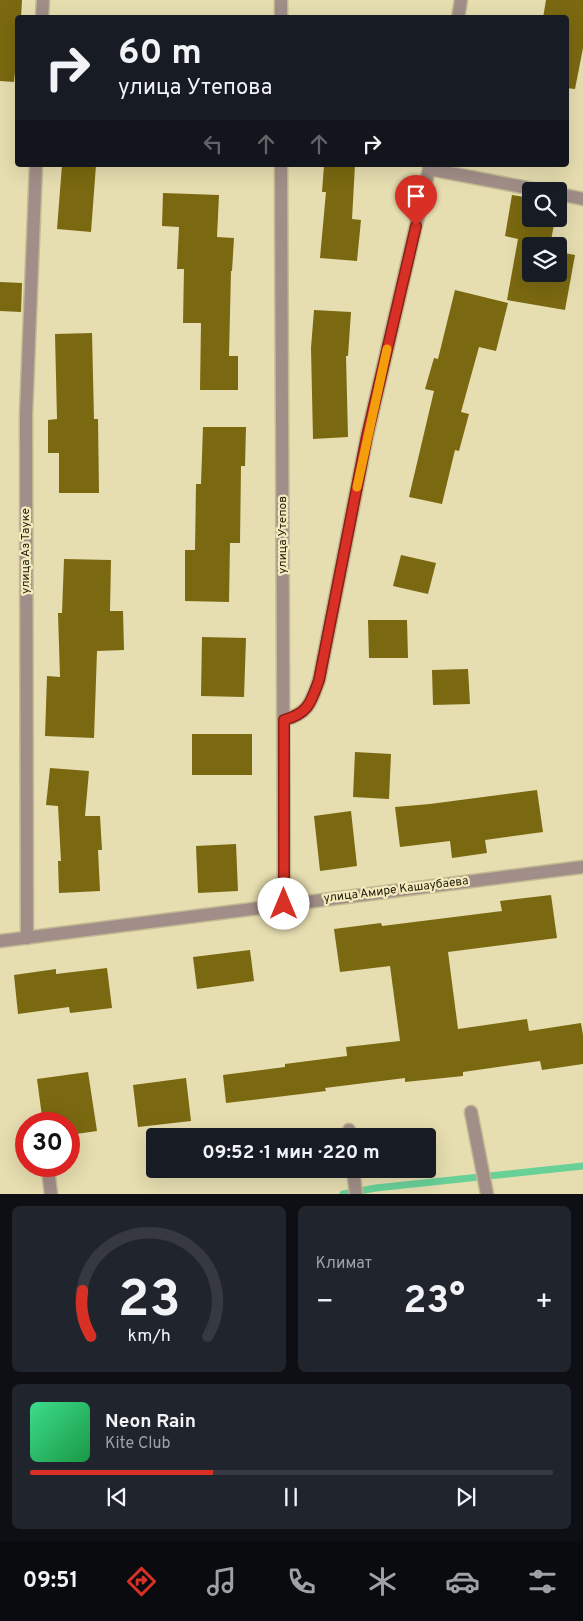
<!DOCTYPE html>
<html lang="ru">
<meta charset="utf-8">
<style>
:root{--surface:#171b24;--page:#20242c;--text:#f1f3f6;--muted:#9ea1a6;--line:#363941;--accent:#d93025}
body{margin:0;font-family:Overpass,sans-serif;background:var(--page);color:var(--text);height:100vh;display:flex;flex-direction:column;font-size:19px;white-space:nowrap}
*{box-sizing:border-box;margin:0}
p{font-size:16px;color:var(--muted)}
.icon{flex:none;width:28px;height:28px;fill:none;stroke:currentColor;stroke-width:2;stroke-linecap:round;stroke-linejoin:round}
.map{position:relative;height:1194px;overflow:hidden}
.details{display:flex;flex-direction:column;gap:12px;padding:12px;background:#0d0f14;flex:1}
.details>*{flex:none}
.guide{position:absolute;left:15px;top:15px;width:554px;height:152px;border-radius:5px;box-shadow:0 5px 20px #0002;background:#171b24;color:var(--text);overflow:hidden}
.fabs{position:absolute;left:522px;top:182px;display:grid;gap:10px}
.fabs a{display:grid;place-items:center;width:45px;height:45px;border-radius:5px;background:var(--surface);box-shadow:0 5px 20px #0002;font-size:25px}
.speed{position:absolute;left:15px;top:1112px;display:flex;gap:10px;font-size:25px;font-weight:700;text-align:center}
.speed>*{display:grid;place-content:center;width:65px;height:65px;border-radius:50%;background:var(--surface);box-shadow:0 5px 20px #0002;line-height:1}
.speed .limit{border:8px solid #d22;background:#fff;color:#111}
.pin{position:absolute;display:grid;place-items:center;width:42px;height:42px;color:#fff;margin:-51px -21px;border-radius:50% 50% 50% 0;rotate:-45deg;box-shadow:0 0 5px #0007}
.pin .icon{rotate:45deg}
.me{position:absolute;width:55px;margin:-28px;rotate:0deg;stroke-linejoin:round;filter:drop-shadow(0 0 4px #0008)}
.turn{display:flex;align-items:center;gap:18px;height:105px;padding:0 20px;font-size:22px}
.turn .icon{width:65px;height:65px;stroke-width:2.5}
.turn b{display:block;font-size:35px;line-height:42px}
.lanes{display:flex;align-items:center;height:48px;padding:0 20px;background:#0003;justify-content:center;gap:25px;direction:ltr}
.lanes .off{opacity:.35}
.big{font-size:38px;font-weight:700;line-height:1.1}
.details .card{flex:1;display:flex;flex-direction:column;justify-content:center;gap:8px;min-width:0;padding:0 18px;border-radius:8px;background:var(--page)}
.details .dial{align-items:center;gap:0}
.dial svg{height:130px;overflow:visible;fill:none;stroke:var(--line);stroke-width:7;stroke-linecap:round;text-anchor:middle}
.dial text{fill:var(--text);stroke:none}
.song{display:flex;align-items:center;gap:15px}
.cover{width:60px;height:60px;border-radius:8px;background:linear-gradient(135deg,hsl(150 70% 55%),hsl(140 70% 35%))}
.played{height:5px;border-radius:2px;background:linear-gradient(90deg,var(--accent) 35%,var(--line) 35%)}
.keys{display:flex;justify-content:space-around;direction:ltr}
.heat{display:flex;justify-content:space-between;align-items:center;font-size:28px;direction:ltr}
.details .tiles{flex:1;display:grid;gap:12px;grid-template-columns:1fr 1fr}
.card:last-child{grid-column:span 2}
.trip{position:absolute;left:146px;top:1128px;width:290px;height:50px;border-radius:5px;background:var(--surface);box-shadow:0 5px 20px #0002;font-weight:700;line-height:50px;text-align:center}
.menu{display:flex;height:80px;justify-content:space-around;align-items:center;background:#090b0e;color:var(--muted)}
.menu .icon{width:35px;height:35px}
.menu .selected{color:var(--accent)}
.menu b{font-size:22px;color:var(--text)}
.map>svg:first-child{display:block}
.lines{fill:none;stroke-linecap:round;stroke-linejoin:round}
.stream{stroke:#69d198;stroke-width:7}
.building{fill:#7a6910}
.lane-casing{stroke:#c2ba92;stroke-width:15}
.street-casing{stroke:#c2ba92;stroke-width:15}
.lane{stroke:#a28e88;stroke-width:12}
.street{stroke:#a28e88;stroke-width:12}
.route-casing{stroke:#8d1f18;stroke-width:12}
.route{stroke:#d93025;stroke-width:9}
.slow{stroke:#f59e0b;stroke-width:9}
.labels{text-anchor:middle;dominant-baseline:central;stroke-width:4.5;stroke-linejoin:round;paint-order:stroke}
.street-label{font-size:12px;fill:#1e1a09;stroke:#f3eabd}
</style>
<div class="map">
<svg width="583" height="1194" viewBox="0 0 583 1194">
<rect width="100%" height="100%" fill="#e6ddb0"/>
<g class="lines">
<path class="stream" d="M343,1194L376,1188L583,1166"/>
</g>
<g class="building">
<path d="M0,0H22L21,18H18V43L14,82L0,81Z"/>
<path d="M546,0H583V48L575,89L566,88V18H543Z"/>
<path d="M62,165H96L91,232L57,229Z"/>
<path d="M324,165H355L352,219L361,220L357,261L320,258L326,192H322Z"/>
<path d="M163,193L219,195L217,237L234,238L232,271H231L229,356H238V390H200L201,323H183L184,269H177L179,227L162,226Z"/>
<path d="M512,195L531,198V219H555L550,246H531V274H559V252L575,255L565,310L507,300L518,239L505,236Z"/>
<path d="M0,282L22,283L21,312L0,311Z"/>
<path d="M455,290L508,303L496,351L479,347L461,412L469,414L459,451L455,450L442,504L409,497L434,391L425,389L434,358L438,359Z"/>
<path d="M314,310L351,312L348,356H346L348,437L313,439L311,348Z"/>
<path d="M92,333L94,419H98L99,493H59V453H48V420L57,419L55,334Z"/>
<path d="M203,427H246L245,466H241L240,543H230L229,602L185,601V550H195L196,484H201Z"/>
<path d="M401,555L436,563L428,594L393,586Z"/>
<path d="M64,559L111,560L110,611H123L124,650L97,651L94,738L45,736L47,676L60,677L58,613H62Z"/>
<path d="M368,620H407L408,658H369Z"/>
<path d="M202,637L246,638L244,697L201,696Z"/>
<path d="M468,669L470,704L433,705L432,670Z"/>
<rect x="192" y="734" width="60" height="41"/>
<path d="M355,752L391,754L389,799L353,797Z"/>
<path d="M50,768L89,771L85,816H100L102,850H98L100,891L59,893L58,861H61L58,806L46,805Z"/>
<path d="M537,790L543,832L485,840L487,853L452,858L450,841L400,847L395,807L430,804Z"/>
<path d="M351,811L357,866L320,871L314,816Z"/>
<path d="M236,844L238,891L198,893L196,846Z"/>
<path d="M551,895L557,938L448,952L458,1029L527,1019L529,1031L581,1023L583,1035V1064L542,1070L540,1061L463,1072V1076L405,1082V1078L325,1088L326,1091L226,1103L223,1075L285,1067V1064L347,1056L346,1047L400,1041L390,966L340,972L334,929L381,923L382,926L502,911L500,901Z"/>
<path d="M250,950L254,981L197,989L193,957Z"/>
<path d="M107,968L112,1008L70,1013L69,1007L18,1014L14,975L56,969V974Z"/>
<path d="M88,1072L97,1131L69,1135V1124H43L37,1079Z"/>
<path d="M186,1078L191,1121L138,1127L133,1085Z"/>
</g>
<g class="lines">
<defs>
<g id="lane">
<path d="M471,1112L487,1194"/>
<path d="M349,1130L350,1136"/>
<path d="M48,1169L51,1194"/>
<path d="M353,1169L356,1194"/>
</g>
<g id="street">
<path d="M281,0V18"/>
<path d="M42,18L43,0"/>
<path d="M458,18L461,0"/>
<path d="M281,165L284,904"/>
<path d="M429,169L544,191"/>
<path d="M559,194L583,199"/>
<path d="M284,720C309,713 311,702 319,680L367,436L430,165"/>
<path d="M27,938L26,414L36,165"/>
<path d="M0,941L583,867"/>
</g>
</defs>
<use href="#lane" class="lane-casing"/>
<use href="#street" class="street-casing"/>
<use href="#lane" class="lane"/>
<use href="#street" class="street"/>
</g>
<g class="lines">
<defs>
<path id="route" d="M284,904V720C309,713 311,702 319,680L367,436L416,226"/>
</defs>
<use href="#route" class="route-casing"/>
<use href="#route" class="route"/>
<path class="slow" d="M357,487L387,349"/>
</g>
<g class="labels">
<g class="street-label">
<text transform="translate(283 535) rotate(-90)">улица Утепов</text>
<text transform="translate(26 551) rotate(-90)">улица Аз Тауке</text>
<text transform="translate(396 890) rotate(-7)">улица Амире Кашаубаева</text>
</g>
</g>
</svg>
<div class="fabs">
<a><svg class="icon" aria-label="search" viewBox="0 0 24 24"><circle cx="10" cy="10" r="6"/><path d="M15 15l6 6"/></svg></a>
<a><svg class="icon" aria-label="layers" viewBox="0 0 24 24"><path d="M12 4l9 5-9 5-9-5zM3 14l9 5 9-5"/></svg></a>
</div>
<div class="speed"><div class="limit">30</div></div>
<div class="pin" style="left:416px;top:226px;background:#d93025"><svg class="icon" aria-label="arrive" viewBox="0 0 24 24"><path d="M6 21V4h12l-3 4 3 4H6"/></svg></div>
<svg class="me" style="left:284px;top:904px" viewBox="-20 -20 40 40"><circle r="19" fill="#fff"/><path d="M0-13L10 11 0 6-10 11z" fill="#d93025"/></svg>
<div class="trip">09:52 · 1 мин · 220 m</div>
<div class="guide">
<div class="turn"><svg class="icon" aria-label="right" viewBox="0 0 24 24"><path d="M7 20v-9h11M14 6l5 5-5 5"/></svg><div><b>60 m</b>улица Утепова</div></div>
<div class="lanes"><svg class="icon off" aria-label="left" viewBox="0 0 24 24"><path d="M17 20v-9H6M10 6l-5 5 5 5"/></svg><svg class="icon off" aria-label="ahead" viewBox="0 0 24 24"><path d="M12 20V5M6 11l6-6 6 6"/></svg><svg class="icon off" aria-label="ahead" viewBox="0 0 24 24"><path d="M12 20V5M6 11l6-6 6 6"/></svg><svg class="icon" aria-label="right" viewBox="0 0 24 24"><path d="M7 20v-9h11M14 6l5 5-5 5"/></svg></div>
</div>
</div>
<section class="details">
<div class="tiles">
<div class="card dial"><svg viewBox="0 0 100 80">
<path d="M14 69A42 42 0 1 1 86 69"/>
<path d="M14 69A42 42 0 0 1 9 41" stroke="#d93025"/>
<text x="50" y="56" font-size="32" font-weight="700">23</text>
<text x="50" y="72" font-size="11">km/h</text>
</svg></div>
<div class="card"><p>Климат</p>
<div class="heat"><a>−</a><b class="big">23°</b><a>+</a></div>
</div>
<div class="card">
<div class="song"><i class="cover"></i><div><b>Neon Rain</b><p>Kite Club</p></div></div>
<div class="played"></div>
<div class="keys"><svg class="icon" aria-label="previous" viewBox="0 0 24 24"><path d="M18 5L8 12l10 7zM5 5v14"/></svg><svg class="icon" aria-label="pause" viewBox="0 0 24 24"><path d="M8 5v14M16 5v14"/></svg><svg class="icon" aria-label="next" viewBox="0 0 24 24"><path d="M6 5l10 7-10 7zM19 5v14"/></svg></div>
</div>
</div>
</section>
<nav class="menu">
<b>09:51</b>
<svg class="icon selected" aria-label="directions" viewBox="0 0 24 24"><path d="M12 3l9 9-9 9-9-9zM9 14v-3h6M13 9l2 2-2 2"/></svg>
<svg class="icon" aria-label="music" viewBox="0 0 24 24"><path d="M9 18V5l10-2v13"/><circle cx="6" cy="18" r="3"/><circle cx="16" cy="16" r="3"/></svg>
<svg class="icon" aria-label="phone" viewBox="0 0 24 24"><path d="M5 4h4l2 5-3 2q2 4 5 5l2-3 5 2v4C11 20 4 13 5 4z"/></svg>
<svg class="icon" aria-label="climate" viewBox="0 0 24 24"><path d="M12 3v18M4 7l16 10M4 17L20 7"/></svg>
<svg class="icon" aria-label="car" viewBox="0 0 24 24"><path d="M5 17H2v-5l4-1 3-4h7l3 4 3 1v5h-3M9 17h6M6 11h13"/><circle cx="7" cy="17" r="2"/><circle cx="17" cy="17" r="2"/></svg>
<svg class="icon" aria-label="filters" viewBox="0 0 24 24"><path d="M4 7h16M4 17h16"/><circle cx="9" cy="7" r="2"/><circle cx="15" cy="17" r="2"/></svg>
</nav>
